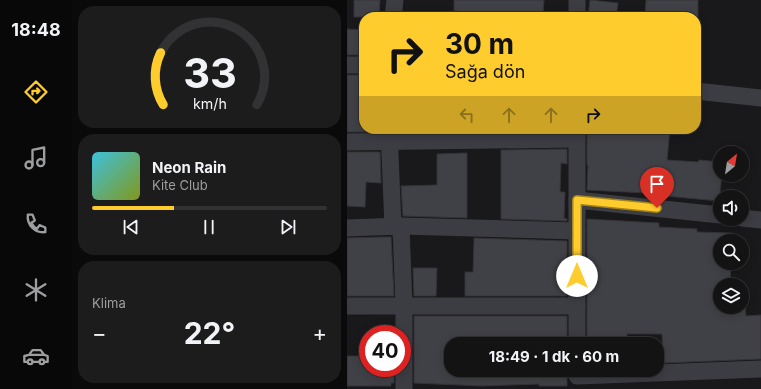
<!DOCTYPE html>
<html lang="tr">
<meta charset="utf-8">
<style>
:root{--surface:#131314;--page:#1c1c1d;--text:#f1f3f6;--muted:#9d9ea0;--line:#323234;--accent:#ffcc2d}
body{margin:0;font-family:Inter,sans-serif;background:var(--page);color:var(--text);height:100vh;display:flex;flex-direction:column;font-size:15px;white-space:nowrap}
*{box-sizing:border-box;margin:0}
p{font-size:13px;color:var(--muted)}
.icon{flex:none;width:22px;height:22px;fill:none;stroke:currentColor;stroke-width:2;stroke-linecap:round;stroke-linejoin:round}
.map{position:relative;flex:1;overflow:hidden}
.sheet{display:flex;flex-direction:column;gap:6px;padding:6px;background:#0a0a0b;width:275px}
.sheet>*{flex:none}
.guide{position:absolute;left:12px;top:12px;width:342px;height:122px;border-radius:16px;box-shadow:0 2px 10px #0003,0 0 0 1px var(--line);background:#ffcc2d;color:#111;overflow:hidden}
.needle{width:26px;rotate:30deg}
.tools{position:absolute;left:366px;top:146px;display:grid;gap:8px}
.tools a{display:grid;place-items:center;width:36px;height:36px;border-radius:50%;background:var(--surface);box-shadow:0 2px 10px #0003,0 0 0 1px var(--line);font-size:20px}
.speed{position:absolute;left:12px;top:325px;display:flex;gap:8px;font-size:20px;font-weight:700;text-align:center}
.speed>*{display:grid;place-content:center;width:52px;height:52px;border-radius:50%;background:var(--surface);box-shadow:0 2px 10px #0003,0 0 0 1px var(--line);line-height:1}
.speed .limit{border:6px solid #d22;background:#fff;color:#111}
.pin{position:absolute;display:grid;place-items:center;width:34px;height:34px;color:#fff;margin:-41px -17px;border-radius:50% 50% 50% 0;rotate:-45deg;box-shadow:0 0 4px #0007}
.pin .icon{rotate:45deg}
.me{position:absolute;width:44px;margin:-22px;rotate:0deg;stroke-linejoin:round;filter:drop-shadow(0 0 3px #0008)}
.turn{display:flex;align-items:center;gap:14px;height:84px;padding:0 20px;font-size:18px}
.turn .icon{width:52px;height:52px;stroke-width:2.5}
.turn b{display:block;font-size:28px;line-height:34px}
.lanes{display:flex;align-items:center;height:38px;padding:0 20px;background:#0003;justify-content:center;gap:20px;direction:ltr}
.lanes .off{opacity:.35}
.big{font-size:30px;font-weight:700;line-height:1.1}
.sheet .widget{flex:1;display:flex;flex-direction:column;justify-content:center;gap:6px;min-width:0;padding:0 14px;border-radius:16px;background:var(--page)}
.sheet .dial{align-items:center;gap:0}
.dial svg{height:104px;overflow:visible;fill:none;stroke:var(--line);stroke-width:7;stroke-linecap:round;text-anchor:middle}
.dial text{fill:var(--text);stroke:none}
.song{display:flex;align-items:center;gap:12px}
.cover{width:48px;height:48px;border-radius:6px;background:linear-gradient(135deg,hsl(190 70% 55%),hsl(70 70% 35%))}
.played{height:4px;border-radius:2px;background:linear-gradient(90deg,var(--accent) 35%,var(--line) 35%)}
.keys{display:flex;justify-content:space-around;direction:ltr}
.heat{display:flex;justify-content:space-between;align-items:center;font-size:22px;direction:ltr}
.trip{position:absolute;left:97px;top:337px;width:220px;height:40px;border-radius:16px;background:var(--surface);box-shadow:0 2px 10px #0003,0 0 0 1px var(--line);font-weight:700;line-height:40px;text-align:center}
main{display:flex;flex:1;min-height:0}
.dock{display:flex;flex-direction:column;width:72px;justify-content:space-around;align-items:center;background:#080808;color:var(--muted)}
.dock .icon{width:28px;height:28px}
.dock .active{color:var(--accent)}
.dock b{font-size:18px;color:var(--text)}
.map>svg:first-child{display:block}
.building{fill:#404146;stroke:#333338}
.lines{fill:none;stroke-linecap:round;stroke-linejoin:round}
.minor{stroke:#3c3c43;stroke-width:17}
.route-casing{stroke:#a6851d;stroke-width:10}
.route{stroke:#ffcc2d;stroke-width:7}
</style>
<main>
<nav class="dock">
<b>18:48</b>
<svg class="icon active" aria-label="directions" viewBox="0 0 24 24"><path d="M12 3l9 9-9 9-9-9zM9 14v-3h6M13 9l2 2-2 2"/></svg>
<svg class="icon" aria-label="music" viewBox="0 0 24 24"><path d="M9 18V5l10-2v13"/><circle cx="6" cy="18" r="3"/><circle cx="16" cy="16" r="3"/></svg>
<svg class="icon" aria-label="phone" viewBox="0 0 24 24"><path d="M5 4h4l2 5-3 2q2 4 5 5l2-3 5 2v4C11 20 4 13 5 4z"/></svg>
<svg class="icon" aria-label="climate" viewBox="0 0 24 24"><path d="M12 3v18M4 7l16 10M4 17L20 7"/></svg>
<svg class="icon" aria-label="car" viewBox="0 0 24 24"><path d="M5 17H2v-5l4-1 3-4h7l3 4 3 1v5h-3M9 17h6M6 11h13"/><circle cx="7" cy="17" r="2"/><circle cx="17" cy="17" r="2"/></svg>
</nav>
<section class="sheet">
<div class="widget dial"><svg viewBox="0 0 100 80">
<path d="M14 69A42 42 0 1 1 86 69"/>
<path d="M14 69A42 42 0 0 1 12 29" stroke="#ffcc2d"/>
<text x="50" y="56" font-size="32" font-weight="700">33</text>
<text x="50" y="72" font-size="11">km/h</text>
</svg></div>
<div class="widget">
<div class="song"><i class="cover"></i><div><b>Neon Rain</b><p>Kite Club</p></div></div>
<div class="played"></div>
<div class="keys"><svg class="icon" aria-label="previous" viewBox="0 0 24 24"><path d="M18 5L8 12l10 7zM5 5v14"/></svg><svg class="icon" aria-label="pause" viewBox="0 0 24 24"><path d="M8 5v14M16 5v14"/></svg><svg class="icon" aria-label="next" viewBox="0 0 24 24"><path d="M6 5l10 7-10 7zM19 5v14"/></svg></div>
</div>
<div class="widget"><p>Klima</p>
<div class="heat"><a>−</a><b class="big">22°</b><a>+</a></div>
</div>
</section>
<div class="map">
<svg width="414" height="389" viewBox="0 0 414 389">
<rect width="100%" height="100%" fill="#19191b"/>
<g class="building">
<path d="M7,0H33L32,17H7Z"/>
<path d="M107,0H197L196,14L159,13V15L107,11Z"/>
<path d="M243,0L271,3L269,17H241Z"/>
<path d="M299,0H351V17H298Z"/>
<path d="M0,29L17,30V55H0Z"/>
<path d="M0,75H17V129H32V132H0Z"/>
<path d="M240,129H323L320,160L351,162L352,160L373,162V175H375L372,201L319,196V194L240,190L241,165H240Z"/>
<path d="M220,149V164L214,163L213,192H218L217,218L220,219V221L154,219V150Z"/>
<path d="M0,152H33L34,183L19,182L18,207L0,206Z"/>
<path d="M120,153V218L56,216L54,186L90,185V154Z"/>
<path d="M240,219L312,223V227L350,229V232L385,233V241H373V263H384L383,285H373V307H395V303H398L399,316L414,315V359L316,363L315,334H280V344H240Z"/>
<path d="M36,237H44L47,296H0V238Z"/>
<path d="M127,238L220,241V296H118V272H126Z"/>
<path d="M66,268H90L89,296H67Z"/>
<path d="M67,316H220V344H104V370H220V386H192V384L135,386L67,383Z"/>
<path d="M0,356H21V368H47V383H44V386H0Z"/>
</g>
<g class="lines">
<g class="minor">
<path d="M46,17L48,0"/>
<path d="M230,17V0"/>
<path d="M0,65H17"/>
<path d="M349,91L414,98"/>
<path d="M42,129L46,227"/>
<path d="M0,142L230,139"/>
<path d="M230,200L373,215"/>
<path d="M395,218L414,220"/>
<path d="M54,226L57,306V389"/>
<path d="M0,228L54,226L230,231"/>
<path d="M0,306H230"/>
<path d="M230,344V129"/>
<path d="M230,376L414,369"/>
</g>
</g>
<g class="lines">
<defs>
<path id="route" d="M230,276V200L310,208"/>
</defs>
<use href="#route" class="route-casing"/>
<use href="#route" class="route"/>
</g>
</svg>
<div class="tools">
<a><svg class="needle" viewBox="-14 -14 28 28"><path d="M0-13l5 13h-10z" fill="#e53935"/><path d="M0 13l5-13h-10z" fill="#9d9ea0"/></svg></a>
<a><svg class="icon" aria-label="sound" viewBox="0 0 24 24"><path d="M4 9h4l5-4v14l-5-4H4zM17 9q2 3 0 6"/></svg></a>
<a><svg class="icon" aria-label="search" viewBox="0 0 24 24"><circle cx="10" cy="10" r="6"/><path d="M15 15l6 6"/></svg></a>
<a><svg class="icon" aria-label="layers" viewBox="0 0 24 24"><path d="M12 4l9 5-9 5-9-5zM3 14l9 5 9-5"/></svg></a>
</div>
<div class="speed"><div class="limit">40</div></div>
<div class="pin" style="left:310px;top:208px;background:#d93025"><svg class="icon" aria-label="arrive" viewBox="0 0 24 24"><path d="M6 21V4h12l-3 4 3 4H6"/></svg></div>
<svg class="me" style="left:230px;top:276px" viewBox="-20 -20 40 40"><circle r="19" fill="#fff"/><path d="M0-13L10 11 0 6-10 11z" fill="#ffcc2d"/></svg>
<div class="trip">18:49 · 1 dk · 60 m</div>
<div class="guide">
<div class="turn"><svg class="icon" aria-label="right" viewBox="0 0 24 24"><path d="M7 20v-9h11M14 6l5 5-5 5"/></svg><div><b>30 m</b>Sağa dön</div></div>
<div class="lanes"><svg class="icon off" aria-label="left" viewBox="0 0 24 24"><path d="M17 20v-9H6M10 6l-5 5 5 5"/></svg><svg class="icon off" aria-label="ahead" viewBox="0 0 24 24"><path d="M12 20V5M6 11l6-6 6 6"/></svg><svg class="icon off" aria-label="ahead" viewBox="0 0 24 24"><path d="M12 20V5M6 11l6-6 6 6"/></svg><svg class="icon" aria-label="right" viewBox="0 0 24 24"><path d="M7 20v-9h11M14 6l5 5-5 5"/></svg></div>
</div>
</div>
</main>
